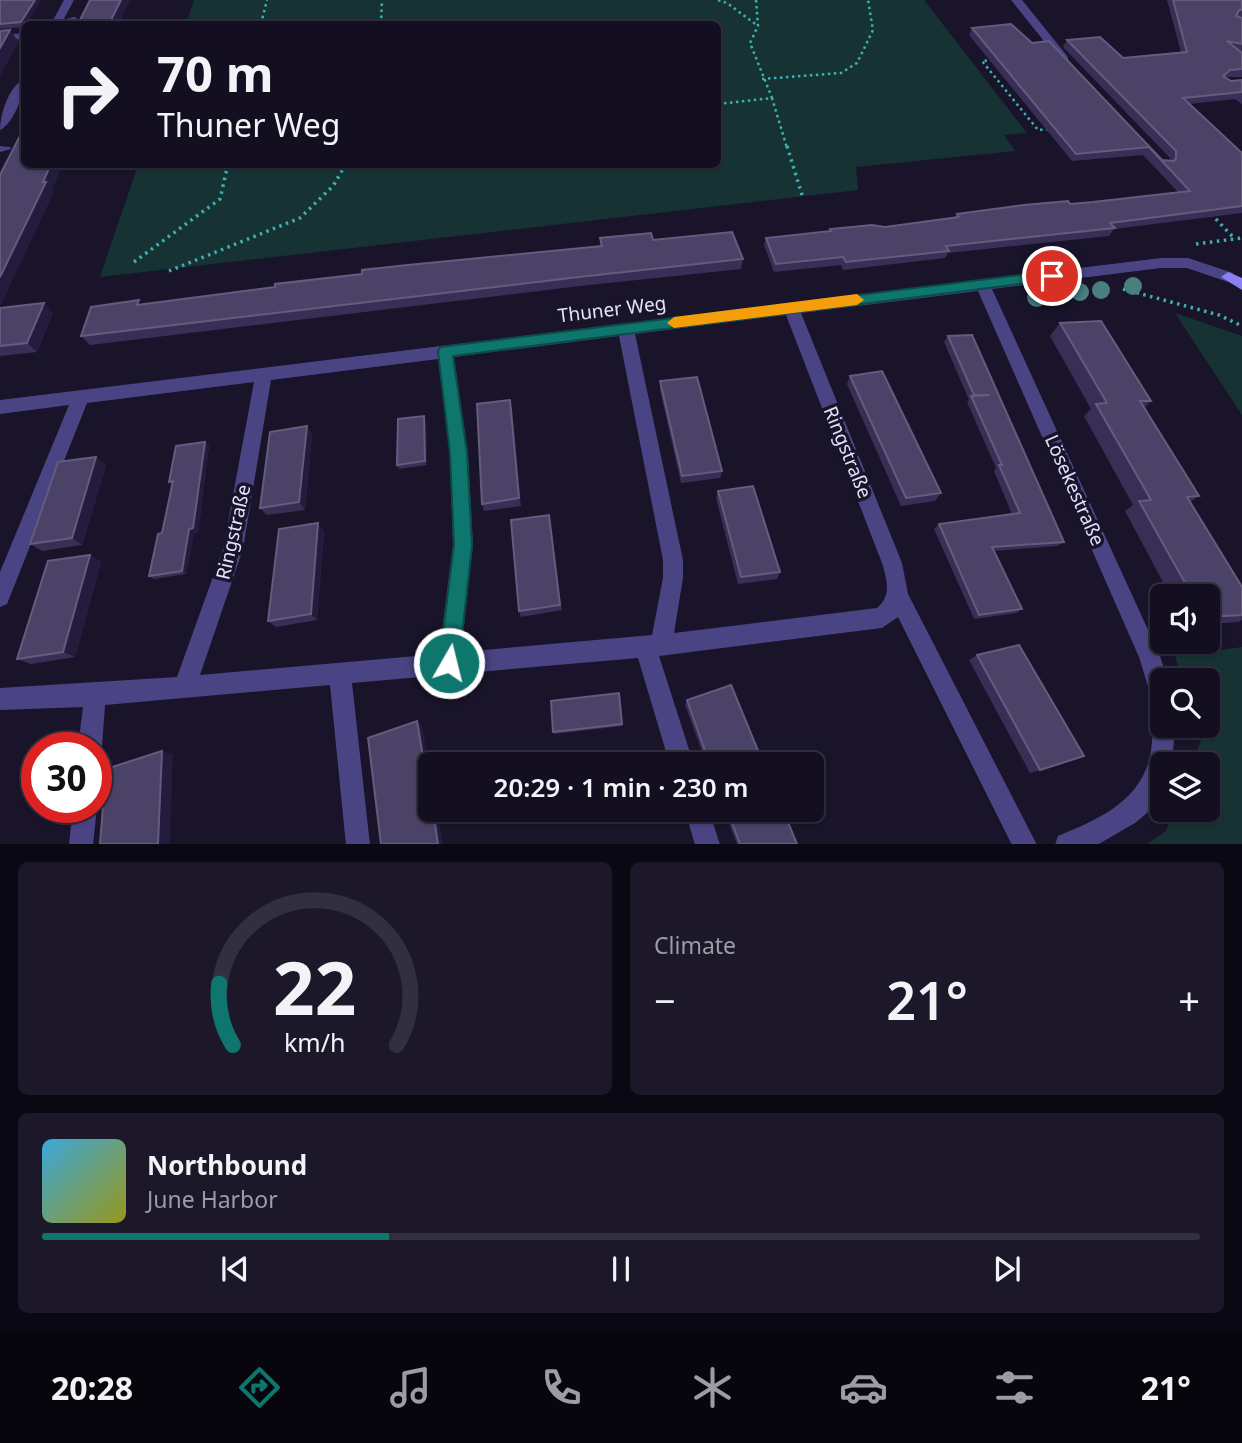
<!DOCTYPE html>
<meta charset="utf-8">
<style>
:root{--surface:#130f20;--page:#1c1829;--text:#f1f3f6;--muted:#9d9ca5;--line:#322f3e;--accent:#0f766e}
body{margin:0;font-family:"Noto Sans",sans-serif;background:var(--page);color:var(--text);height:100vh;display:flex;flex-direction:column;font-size:26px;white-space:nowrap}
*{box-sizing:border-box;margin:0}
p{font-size:23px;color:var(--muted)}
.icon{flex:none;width:38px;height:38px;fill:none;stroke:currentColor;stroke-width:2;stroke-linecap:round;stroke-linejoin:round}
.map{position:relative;height:844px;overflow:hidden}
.drawer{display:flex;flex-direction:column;gap:18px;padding:18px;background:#0a0812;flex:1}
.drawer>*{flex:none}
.banner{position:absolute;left:21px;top:21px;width:700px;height:147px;border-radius:10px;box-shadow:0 2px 5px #0004,0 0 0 2px var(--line);background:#130f20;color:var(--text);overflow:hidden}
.buttons{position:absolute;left:1150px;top:584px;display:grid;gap:14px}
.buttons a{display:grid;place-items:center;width:70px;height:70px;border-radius:10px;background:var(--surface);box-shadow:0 2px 5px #0004,0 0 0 2px var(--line);font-size:35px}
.speed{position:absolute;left:21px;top:732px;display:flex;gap:14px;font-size:35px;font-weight:700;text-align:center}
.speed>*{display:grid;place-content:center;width:91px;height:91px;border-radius:50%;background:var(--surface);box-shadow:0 2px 5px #0004,0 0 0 2px var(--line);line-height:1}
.speed .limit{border:10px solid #d22;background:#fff;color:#111}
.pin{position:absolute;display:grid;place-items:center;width:60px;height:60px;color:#fff;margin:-30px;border:4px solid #fff;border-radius:50%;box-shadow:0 2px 7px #0007}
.me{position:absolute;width:77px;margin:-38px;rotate:8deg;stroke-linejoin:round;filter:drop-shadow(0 0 5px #0008)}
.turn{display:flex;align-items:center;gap:24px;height:147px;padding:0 21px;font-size:32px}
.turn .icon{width:91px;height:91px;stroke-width:2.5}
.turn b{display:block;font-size:49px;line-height:60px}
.big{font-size:52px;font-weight:600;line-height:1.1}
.drawer .card{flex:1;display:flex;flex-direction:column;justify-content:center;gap:10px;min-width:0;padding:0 24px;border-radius:10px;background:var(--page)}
.drawer .dial{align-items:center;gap:0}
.dial svg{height:182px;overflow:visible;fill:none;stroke:var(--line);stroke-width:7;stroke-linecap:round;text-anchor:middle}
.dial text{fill:var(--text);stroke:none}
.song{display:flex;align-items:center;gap:21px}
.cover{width:84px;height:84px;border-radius:10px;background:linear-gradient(135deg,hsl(200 70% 55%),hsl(60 70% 35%))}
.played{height:7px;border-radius:4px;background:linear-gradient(90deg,var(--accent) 30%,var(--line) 30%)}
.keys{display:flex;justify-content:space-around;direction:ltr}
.heat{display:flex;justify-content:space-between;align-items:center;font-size:38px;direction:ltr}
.drawer .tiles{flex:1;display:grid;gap:18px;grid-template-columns:1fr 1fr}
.card:last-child{grid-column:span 2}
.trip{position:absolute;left:418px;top:752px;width:406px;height:70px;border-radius:10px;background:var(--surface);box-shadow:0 2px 5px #0004,0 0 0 2px var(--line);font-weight:600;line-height:70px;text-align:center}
.menu{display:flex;height:112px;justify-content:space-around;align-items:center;background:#08060d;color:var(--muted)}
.menu .icon{width:49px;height:49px}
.menu .active{color:var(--accent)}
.menu b{font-size:32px;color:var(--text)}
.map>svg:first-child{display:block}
.green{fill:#173233}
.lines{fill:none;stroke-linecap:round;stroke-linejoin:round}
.path-far1{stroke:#3db1b2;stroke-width:2.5;stroke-dasharray:2.5 3.5;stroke-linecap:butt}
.path{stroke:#3db1b2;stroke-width:3.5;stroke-dasharray:2.5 4.5;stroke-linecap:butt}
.service{fill:#4b4484;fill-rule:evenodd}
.minor{fill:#4b4484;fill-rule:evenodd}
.secondary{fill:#8b80f3;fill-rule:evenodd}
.tree{fill:#497f7f}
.wall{fill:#392f56}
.shaded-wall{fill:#241c3d}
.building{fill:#4b4267;stroke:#645b7f;stroke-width:2}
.route{fill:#0f766e;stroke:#0a4d48;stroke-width:2}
.slow{fill:#f59e0b}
.labels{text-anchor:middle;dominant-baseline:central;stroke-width:7;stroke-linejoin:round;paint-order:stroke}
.street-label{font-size:19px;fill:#e5e0fc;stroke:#19142a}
</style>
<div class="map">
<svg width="1242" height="845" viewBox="0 0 1242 845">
<rect width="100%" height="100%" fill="#19142a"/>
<g class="green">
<path d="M194,0H924L1027,133L1004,135L1015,151L856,167L858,190L100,277L138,165L718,164V24H186Z"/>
<path d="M1175,313L1242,336V415Z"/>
<path d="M1242,647V844H1147L1166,831L1174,810H1208V765H1191L1202,738L1198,726H1208V681H1183L1175,656Z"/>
</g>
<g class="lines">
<g class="path-far1">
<path d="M718,0L727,3L758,26"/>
<path d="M756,0L758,26L750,43L772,98"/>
<path d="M261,24L267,0"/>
<path d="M381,24L382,0"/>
<path d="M993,60L982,61L1038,130L1051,129"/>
<path d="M762,79L841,73L857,63L873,30L868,0"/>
<path d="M718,104L772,98L787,148"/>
</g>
<g class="path">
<path d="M787,146L802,195"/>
<path d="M1211,214L1235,239"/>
<path d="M1196,244L1242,238"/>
<path d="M134,262L220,199L228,164"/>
<path d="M169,271L300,218L333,186L346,164"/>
<path d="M1123,289L1219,315L1242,326"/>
</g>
<g class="service">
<path d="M74,17L77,18V22L57,24L53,22Z"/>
<path d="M0,146L10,147L11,149L0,152Z"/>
</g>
<g class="minor">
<path d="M64,0H74L61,24H51Z"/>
<path d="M1011,0H1022L1068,57V61H1060Z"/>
<path d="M24,33V39L0,41V35Z"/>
<path d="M24,79C25,93 14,123 0,130C0,114 9,86 24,79Z"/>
<path d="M1161,258H1188L1233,273L1235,277L1228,282L1187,268H1161L992,289L1160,656L1168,681H1162V709L1154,706L1139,657L978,291L801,313L902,563L908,594L1037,845H1012L898,617L882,628L659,656L694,765H670L638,658L352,683L370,845H346L330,685L105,705L102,747L96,756V747H78L83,707L0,710V688L177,677L223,549L254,382L87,403L7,604L0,607V572L69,405L0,414V400ZM786,315L882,563C887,580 892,595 877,608L674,633L683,578V560L635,334ZM619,336L663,560V578L652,635L461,652L473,545L468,453L454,357ZM438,359L450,453L453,545L439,654L200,675L243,549L271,380Z"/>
<path d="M1162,716V726H1176L1171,765H1162V789L1147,813L1135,823L1097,845H1055L1058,836C1096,820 1136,804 1149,761C1153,747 1151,731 1157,718Z"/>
<path d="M96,805L97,807L93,845H69L73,807Z"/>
<path d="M685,810H709L720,845H695Z"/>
</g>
<path class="secondary" d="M1228,272L1242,278V290L1221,277Z"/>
</g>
<g class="tree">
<circle cx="1133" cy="286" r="9"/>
<circle cx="1101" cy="290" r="9"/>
<circle cx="1080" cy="292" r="9"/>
<circle cx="1037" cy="297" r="10"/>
</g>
<g class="wall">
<path d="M0,0H41L26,24H24V27L0,29Z"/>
<path d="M1167,0H1242V77H1225L1231,81L1242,80V104L1235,99L1189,104L1242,153V213L1114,229L1109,236L948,253L945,258L843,270L841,265L774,272L764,245L766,238L829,231L830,229L885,227L954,218L957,214L1093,202L1179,193L1143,155L1072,161L969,35L972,28L1032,43L1049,41L1162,160L1170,161V158L1063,47L1067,40L1123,58L1181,52Z"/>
<path d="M600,238L653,240L743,259L741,269L580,286L90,345L81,336L142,304L600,246Z"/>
<path d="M0,308L53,313L37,352L0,356Z"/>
<path d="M1060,323L1151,401L1144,408L1199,496L1190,502L1242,587V620L1238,622L1208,624V597H1171L1125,511L1133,505L1084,416L1091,409L1050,336Z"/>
<path d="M948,336L1064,542L1057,546L994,551L1022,609L1016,613L974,619L934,529L939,524L1012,514L994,471L996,468L967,402L969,400L944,342Z"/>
<path d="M850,376L941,493L935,501L901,506L847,384Z"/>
<path d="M660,381L722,471L720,478L681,483L660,390Z"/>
<path d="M512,408L521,506L484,511L482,504Z"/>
<path d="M426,420L427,465L399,469L397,465Z"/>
<path d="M307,426L312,435L305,510L267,515L260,508Z"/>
<path d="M205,442L209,446L198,532L194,533L186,574L154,579L149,576L162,533L172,485L169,482Z"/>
<path d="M106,465L82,545L42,551L30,544Z"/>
<path d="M718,491L780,572L777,579L738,584L716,498Z"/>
<path d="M550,522L562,610L521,617L519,611Z"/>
<path d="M324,531L317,620L276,627L268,621Z"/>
<path d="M90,555L101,562L75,657L31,664L17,659Z"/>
<path d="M977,655L1040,770L1030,773L969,660Z"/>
<path d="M619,693L622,726L554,734L553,732Z"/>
<path d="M687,700L764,765H707L685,705Z"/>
<path d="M724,810H783L797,844H737Z"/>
</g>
<g class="shaded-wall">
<path d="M35,0H41L26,24H24V27L21,22Z"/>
<path d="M121,0H130L119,24H109Z"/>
<path d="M10,30L19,42L0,76V48Z"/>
<path d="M51,164H63L52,190L54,192L0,307V277Z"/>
<path d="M44,303L53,313L37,352L27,343Z"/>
<path d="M510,400L512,408L521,506L519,498Z"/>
<path d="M424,416L426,420L427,465L425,461Z"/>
<path d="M307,426L312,435L305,510L299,502Z"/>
<path d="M205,442L209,446L198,532L194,533L186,574L182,571Z"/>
<path d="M96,457L106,465L82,545L72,538Z"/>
<path d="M318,523L324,531L317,620L311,614Z"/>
<path d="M90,555L101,562L75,657L63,652Z"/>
<path d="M417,721L422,725L430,773V798Z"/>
<path d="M162,751L173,754L170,844H158Z"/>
<path d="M433,810H437L443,844H438Z"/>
</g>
<g class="building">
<path d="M0,0H35L21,22L0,24Z"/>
<path d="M90,0H121L109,24H78Z"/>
<path d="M1173,0H1242V10H1239L1236,16L1242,18V44L1227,41L1242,53V69L1230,70L1223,76L1231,81L1242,80V92L1183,98L1242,153V206L1110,223L1115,228L946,246L949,251L846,262L843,257L776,264L766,238L831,231L830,229L872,225L885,227L959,217L957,214L1024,205L1068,201L1070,204L1093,202L1190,191L1149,147L1076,154L972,28L1011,24L1032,43L1049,41L1162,160L1174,161L1176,158V151L1067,40L1100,37L1123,58L1187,52Z"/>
<path d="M10,30L0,48V31Z"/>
<path d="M24,128V164H51L43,182H46L0,277V175Z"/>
<path d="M732,232L743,259L579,277L81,336L91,307L139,300L137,305L275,287V284L362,274V270L408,265L602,246L600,238L651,233L653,240Z"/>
<path d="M44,303L27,343L0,346V308Z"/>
<path d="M1101,321L1151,401H1140L1199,496L1187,497L1242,587V615L1208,617V597H1193L1139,501L1151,500L1096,404L1107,403L1060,323Z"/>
<path d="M972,335L1064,542L992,547L1022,609L979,615L939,524L1020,513L999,465H1002L971,396L990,395H974L948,336Z"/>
<path d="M882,371L941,493L906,498L850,376Z"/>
<path d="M697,377L722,471L682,476L660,381Z"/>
<path d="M510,400L519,498L482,504L477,404Z"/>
<path d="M424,416L425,461L397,465L398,419Z"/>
<path d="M307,426L299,502L260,508L270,432Z"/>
<path d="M205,442L193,528L189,529L182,571L149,576L158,534L162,533L173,481L169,482L176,446Z"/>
<path d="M96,457L72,538L30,544L58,462Z"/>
<path d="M753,486L780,572L741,577L718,491Z"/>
<path d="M549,515L560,605L519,611L511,520Z"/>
<path d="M318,523L311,614L268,621L279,529Z"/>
<path d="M90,555L63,652L17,659L48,561Z"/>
<path d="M1019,645L1084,756L1040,770L977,655Z"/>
<path d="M731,685L764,765H710L687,700Z"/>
<path d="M619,693L622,724L553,732L551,701Z"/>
<path d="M417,721L430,798V810H433L438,844H381L368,738Z"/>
<path d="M162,751L158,844H100L106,769Z"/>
<path d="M727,810H783L797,844H740Z"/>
</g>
<path class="route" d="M1052,271L1058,276L1052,280L453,356L467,453L472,545L459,663L456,670L449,673L442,670L439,663L454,545L450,453L438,351L440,347Z"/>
<path class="slow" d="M857,294L864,300L857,305L674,328L667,323L674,317Z"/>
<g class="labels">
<g class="street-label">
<text transform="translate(612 309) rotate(-7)">Thuner Weg</text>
<text transform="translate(848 452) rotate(68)">Ringstraße</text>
<text transform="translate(1075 490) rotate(66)">Lösekestraße</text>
<text transform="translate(233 532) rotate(-77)">Ringstraße</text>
</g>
</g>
</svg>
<div class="buttons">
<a><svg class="icon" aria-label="sound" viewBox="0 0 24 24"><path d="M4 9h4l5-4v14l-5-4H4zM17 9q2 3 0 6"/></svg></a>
<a><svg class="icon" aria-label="search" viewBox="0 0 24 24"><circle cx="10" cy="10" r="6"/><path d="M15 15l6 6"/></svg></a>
<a><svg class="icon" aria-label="layers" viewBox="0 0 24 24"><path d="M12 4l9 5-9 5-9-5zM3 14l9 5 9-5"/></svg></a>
</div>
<div class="speed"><div class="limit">30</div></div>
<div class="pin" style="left:1052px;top:276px;background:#d93025"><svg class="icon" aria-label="arrive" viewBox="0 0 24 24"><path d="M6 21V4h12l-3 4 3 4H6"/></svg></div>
<svg class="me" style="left:449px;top:663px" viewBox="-20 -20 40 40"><circle r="17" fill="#0f766e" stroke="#fff" stroke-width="3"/><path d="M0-11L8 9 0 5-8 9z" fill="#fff"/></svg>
<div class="trip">20:29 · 1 min · 230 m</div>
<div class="banner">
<div class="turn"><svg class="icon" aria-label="right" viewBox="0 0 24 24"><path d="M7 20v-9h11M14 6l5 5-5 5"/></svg><div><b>70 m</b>Thuner Weg</div></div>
</div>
</div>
<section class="drawer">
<div class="tiles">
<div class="card dial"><svg viewBox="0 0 100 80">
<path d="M14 69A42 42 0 1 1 86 69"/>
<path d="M14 69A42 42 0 0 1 8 42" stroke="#0f766e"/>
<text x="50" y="56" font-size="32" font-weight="700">22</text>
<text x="50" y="72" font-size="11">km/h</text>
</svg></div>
<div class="card"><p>Climate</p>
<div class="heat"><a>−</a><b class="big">21°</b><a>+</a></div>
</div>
<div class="card">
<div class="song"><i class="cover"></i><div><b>Northbound</b><p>June Harbor</p></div></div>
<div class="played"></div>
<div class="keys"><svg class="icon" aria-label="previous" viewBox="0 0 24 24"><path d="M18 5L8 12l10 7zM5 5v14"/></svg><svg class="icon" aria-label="pause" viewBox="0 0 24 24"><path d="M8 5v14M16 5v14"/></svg><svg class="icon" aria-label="next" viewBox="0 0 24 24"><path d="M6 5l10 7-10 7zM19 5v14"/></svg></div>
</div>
</div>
</section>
<nav class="menu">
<b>20:28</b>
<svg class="icon active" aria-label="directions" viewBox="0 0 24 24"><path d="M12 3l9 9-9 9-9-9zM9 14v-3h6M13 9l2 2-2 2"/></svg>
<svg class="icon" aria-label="music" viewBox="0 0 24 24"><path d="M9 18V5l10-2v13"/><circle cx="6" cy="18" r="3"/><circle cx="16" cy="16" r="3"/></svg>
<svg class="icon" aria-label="phone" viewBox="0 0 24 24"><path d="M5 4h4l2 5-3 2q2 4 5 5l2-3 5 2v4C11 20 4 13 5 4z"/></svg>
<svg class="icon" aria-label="climate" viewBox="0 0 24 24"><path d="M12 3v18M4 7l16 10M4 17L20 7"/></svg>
<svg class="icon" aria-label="car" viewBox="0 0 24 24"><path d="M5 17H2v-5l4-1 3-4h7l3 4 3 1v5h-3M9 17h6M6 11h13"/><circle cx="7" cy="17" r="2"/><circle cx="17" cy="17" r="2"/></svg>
<svg class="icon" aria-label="filters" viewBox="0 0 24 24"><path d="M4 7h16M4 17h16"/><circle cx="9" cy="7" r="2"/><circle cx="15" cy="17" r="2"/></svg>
<b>21°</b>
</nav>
